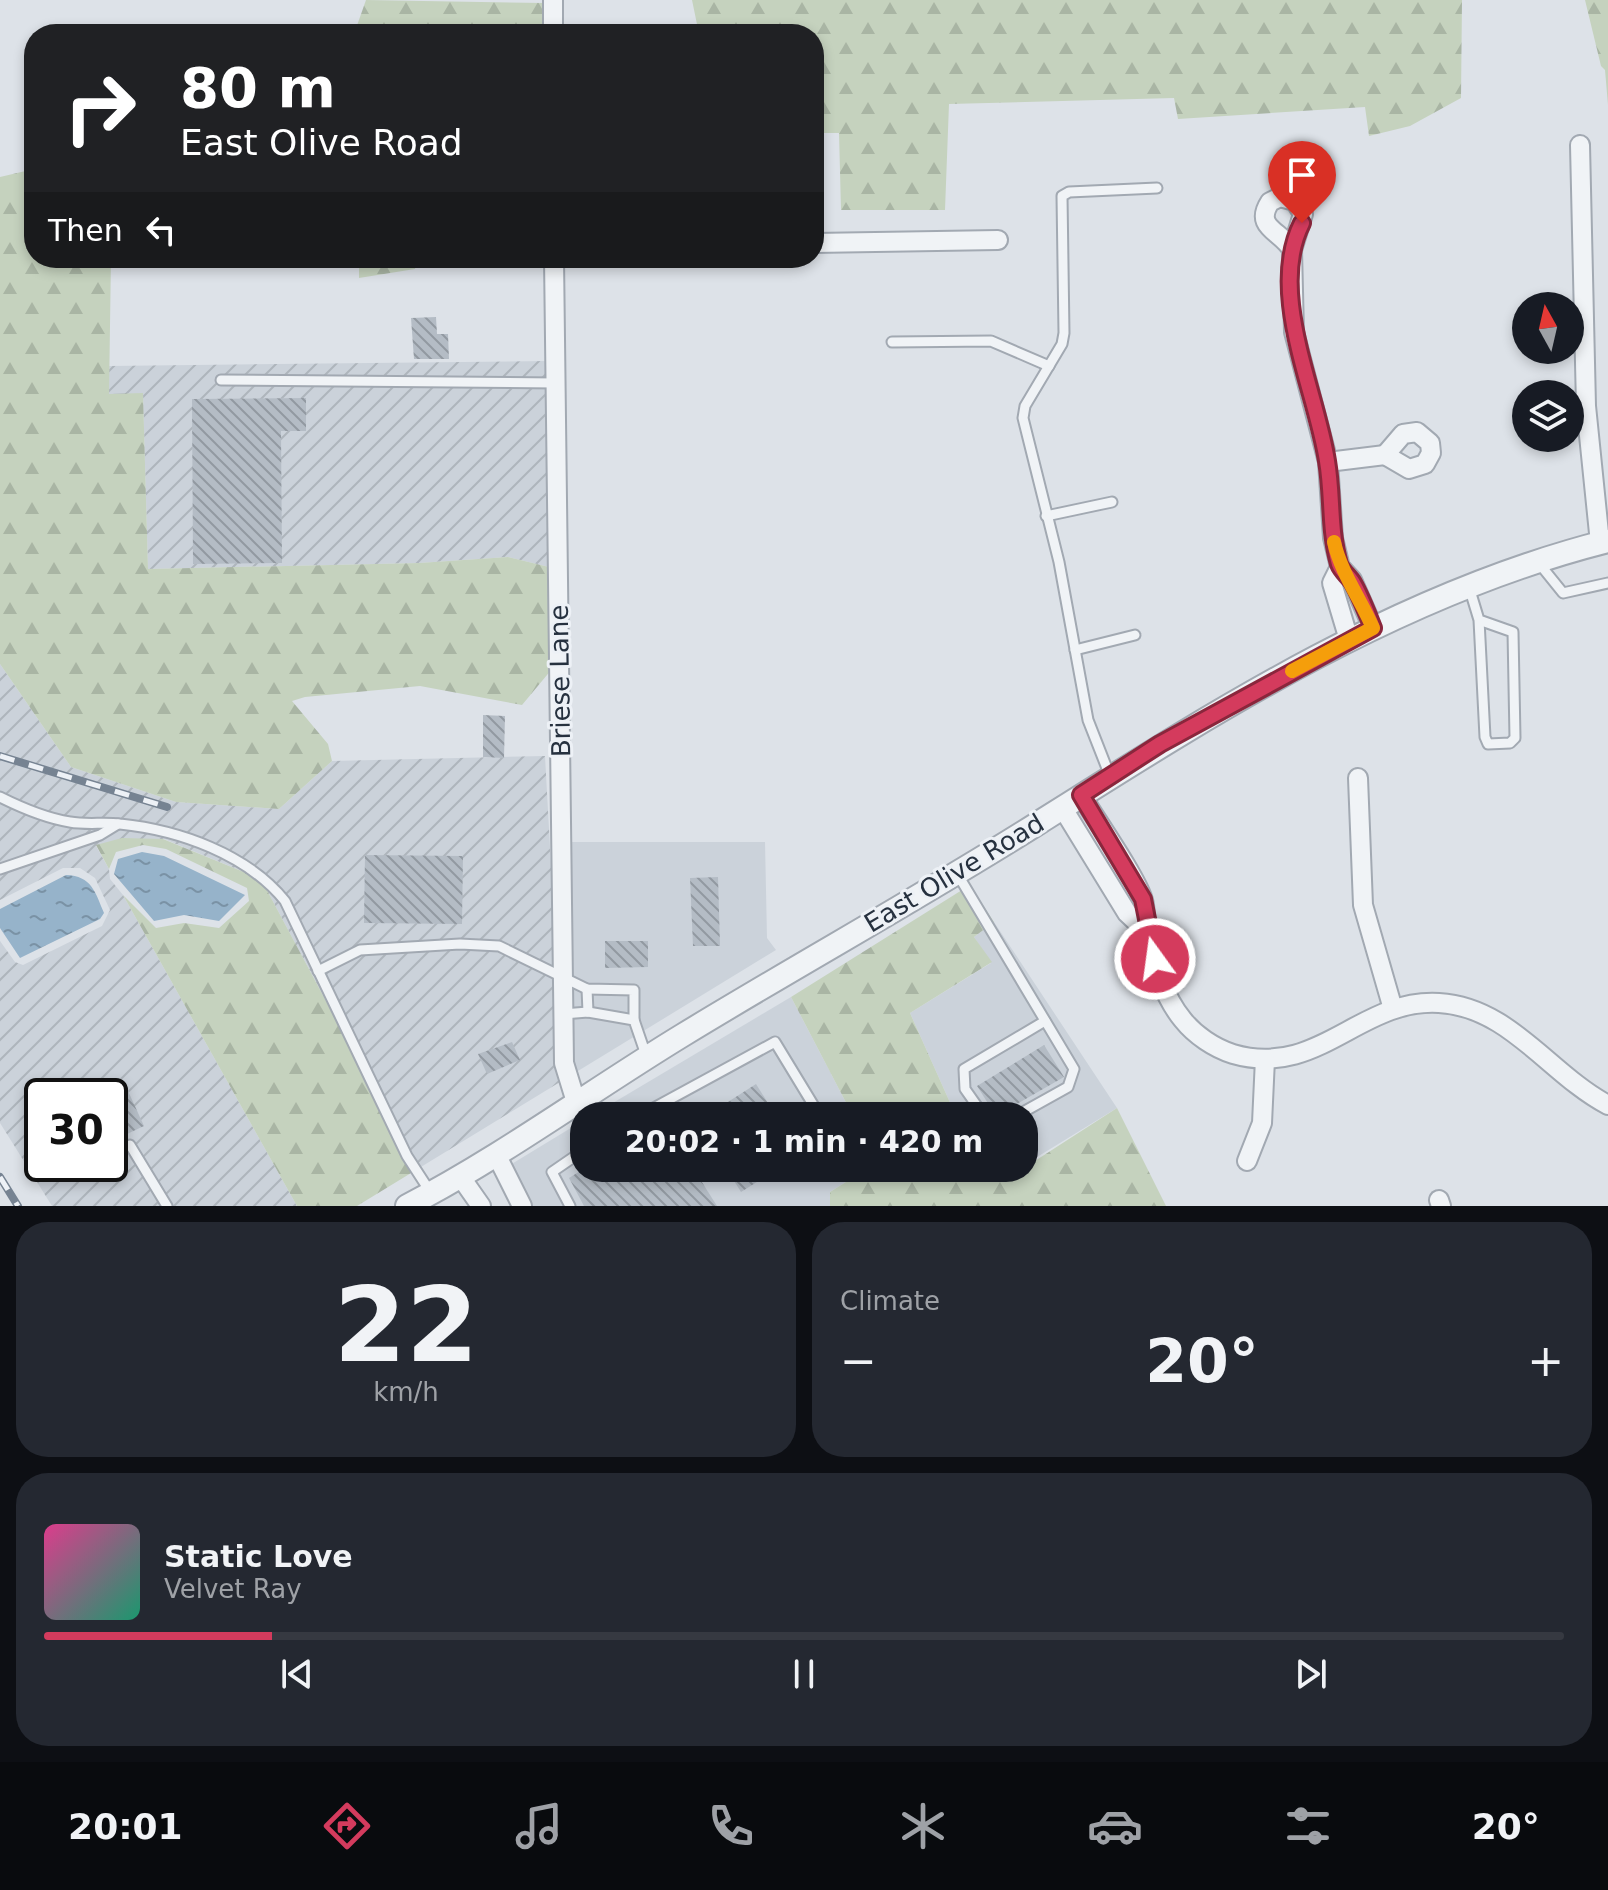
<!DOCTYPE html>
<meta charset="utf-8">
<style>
:root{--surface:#171b24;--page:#242831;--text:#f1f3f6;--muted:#9ea1a6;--line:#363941;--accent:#d43b5d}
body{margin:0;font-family:"DejaVu Sans",sans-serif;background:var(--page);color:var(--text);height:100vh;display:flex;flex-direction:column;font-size:30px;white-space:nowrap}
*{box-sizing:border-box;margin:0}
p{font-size:26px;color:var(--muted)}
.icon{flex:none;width:44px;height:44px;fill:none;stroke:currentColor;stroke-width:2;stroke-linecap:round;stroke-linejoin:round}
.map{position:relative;height:1206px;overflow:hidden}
.details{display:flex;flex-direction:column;gap:16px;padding:16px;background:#0d0f14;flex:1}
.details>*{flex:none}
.top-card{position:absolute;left:24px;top:24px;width:800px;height:244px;border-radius:32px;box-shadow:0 4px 12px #0003;background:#202124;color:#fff;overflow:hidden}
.needle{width:52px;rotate:352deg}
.buttons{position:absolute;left:1512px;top:292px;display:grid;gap:16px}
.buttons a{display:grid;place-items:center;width:72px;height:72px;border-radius:50%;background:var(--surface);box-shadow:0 4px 12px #0003;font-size:40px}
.speed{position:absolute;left:24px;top:1078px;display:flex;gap:16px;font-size:40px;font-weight:700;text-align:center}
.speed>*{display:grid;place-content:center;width:104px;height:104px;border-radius:50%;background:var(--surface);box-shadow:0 4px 12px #0003;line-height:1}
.speed .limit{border:4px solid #111;border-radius:12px;background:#fff;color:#111}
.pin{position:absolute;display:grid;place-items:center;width:68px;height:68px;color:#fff;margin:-82px -34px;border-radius:50% 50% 50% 0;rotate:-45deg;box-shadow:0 0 8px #0007}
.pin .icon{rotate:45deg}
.me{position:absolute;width:88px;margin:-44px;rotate:346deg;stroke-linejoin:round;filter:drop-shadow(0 0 6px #0008)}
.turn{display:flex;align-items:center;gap:28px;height:168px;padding:0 24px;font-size:36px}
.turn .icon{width:104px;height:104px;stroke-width:2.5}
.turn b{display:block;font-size:56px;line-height:68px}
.then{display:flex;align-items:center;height:76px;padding:0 24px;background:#0003;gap:16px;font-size:30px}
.big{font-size:60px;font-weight:700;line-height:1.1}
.details .tile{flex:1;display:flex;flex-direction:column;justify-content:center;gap:12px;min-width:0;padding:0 28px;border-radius:32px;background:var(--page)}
.details .dial{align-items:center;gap:0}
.dial b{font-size:104px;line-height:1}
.song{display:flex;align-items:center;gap:24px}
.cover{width:96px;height:96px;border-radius:12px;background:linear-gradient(135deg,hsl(330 70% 55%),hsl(160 70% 35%))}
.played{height:8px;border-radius:4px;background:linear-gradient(90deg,var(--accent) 15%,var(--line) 15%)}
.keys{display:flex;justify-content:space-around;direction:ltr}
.heat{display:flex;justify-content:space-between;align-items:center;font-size:44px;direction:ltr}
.details .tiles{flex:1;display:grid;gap:16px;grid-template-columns:1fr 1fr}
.tile:last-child{grid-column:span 2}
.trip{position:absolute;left:570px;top:1102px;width:468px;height:80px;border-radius:32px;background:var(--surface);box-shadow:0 4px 12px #0003;font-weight:700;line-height:80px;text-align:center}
.tabs{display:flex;height:128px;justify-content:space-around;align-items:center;background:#090b0e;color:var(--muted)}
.tabs .icon{width:56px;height:56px}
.tabs .active{color:var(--accent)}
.tabs b{font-size:36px;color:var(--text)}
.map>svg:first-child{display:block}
.built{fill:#cbd2da}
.industrial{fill:url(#industrial-furrows);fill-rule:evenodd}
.forest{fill:url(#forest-firs)}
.water{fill:url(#water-ripples)}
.building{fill:url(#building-back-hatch)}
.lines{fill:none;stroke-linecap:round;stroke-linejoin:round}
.service-casing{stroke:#a2a9b2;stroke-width:13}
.minor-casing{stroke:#a2a9b2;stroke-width:22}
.tertiary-casing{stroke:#a2a9b2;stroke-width:26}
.service{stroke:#f0f3f6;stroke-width:9}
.minor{stroke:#f0f3f6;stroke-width:18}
.tertiary{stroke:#f0f3f6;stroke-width:22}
.rail-casing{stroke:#768392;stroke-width:8}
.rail{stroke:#edf1f6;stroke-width:5;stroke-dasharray:15;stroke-linecap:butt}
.route-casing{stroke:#8a263c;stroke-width:20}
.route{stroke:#d43b5d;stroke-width:14}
.slow{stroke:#f59e0b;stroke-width:14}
.labels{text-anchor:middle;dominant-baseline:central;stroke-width:6;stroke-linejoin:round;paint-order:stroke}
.street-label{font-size:26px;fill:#26313f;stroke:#edf1f6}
</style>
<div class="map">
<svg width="1608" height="1206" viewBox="0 0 1608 1206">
<defs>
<pattern id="industrial-furrows" width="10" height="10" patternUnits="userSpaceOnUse" patternTransform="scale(2)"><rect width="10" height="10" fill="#cbd2da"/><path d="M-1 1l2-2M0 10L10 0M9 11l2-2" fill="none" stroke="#aeb5bc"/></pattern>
<pattern id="forest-firs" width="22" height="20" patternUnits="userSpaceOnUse" patternTransform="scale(2)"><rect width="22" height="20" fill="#c5d2be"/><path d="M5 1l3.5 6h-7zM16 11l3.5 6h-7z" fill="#a9b5a4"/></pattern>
<pattern id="water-ripples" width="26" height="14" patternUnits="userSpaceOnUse" patternTransform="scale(2)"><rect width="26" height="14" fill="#96b3ca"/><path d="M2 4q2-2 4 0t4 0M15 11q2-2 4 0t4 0" fill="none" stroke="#7a92a5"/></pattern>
<pattern id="building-back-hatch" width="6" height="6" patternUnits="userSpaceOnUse" patternTransform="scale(2)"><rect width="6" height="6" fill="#b4bcc5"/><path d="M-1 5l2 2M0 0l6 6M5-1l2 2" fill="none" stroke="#9299a1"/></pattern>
</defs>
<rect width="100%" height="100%" fill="#dde2e8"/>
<g class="built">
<path d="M571,842H765L767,938L776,950L573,1074Z"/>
<path d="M994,922L1117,1108L1024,1165V1116H956L910,1013L991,963L974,937Z"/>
<path d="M791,997L853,1116H591Z"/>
<path d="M584,1120V1168H868L830,1192V1206H529L510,1165Z"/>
</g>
<g class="industrial">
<path d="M548,361L549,567L508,557L419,563L148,569L143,394L109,395V366Z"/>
<path d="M0,664L71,767L176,802L279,809L332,761L545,756L555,938L556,1063L560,1082L416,1170L261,879L164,839L96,846L109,869L110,879L123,895L297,1206H52L0,1123V941L15,962L23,965L102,926L110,910L95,878L80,868H63L0,900ZM42,1096H110V1164H42Z"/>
</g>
<g class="forest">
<path d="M366,0L545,3V34H354Z"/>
<path d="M692,0H1462L1461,98L1410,126L1369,136L1365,107L1178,119L1174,98L949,104L945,210H841L839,133H814V34H699Z"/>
<path d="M1585,0H1608V105L1605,70L1601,66Z"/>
<path d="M34,169V258H111L109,394L143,393L148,569L419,563L508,557L549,567L552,669L522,705L420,686L305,697L292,701L328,744L332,761L279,809L176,802L71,767L0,664V177Z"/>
<path d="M359,258H418L415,269L359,278Z"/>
<path d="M122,838L163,839L261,879L416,1170L357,1206H297L123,895L156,928L184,923L219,928L249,901L247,888L166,849L143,845L116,852L109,869L96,845Z"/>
<path d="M970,885L994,922L974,937L992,962L910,1013L956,1116H853L791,997Z"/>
<path d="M1117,1108L1166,1206H830V1192L868,1168H993L1001,1178L1024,1168Z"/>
</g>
<g class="water">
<path d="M142,852L164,856L245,895L219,921L184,915L154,921L114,874L118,859Z"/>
<path d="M66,875C92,876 95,892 104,913L100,919L20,958L0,928V909Z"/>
</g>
<g class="building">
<path d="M436,317L437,334H448L449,359H414L411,318Z"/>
<path d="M306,398V431H281L282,563L193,564L192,399Z"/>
<path d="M483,715L505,716L504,758L483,757Z"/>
<path d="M365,855L463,856L462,924L364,923Z"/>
<path d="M718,877L720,946H693L690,878Z"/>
<path d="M605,941H648V967L605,968Z"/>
<path d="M512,1042L520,1060L487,1074L478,1054Z"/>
<path d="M1044,1045L1064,1077L996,1116L977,1086Z"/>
<path d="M123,1080L144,1126L110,1142V1087Z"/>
<path d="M756,1084L776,1116H706Z"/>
<path d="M585,1168H693L717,1206H584L569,1178Z"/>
<path d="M726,1168H779L741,1192Z"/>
</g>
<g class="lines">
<defs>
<g id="service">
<path d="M892,342L991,341L1049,366"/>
<path d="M221,380L556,383"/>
<path d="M1046,516L1112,502"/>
<path d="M1538,562L1563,593L1608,583"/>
<path d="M1469,587L1479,620L1485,737L1488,744L1510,743L1515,738L1513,632L1479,620"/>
<path d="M1075,650L1135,635"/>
<path d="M1110,776L1088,720L1059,562L1023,418L1025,406L1062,344L1064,333L1062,196L1069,192L1157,188"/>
<path d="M0,797C22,808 45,818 70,822C86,825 104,822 120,824C179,830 247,854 285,901L407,1156L431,1193"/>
<path d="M0,869L100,835L118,824"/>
<path d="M958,875L1074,1069L1068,1087L1016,1116"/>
<path d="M318,971L360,950L460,944L499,946L587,989L634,990V1020"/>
<path d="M587,989L588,1012"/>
<path d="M563,1014L588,1012L634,1020L646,1055"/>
<path d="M588,1098L599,1116"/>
<path d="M639,1116L775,1042L820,1116"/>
<path d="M984,1116L965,1089L964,1069L1045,1021"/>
<path d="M130,1145L167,1206"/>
<path d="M570,1206L552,1172L584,1150"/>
</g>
<g id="minor">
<path d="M553,0V34"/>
<path d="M1580,145L1586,406L1600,543"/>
<path d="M1280,197L1295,201L1303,214L1292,250C1282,231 1253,228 1270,202Z"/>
<path d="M814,243L998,240"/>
<path d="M1292,250L1294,332L1328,462L1333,538L1340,567L1352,580L1373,628"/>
<path d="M554,258L564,1063L576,1102"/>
<path d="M1417,432L1430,443L1431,453L1425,464L1409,469L1385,455L1403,434Z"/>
<path d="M1328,462L1385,455"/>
<path d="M1340,567L1332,583L1349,640"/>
<path d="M1358,778L1363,905L1393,1009"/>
<path d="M1081,795C1096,820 1135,875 1143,900C1146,910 1144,921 1146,930C1153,961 1163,996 1183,1020C1195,1035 1214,1048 1233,1054C1318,1079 1360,998 1439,1003C1510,1007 1549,1074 1608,1105"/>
<path d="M1062,807L1127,913L1146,931"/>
<path d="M496,1154L522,1206"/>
<path d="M1247,1161L1262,1123L1265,1059"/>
<path d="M460,1176L481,1206"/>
<path d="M1439,1200L1441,1206"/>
</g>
<path id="tertiary" d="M407,1206C503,1156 591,1091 683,1035C801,963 923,896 1040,822C1219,709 1401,593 1608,541"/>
</defs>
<use href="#service" class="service-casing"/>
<use href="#minor" class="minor-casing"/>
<use href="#tertiary" class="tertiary-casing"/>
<use href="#service" class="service"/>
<use href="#minor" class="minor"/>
<use href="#tertiary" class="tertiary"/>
<defs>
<g id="rail">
<path d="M0,756L167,807"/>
<path d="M0,1177L18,1206"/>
</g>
</defs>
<use href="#rail" class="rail-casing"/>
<use href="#rail" class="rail"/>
</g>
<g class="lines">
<defs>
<path id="route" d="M1155,959L1143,899L1081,795L1160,744L1373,628C1367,613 1361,597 1353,583C1349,576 1342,572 1339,564C1329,529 1333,496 1327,461C1316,390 1267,292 1302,223"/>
</defs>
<use href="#route" class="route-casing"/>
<use href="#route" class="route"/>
<path class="slow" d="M1292,671L1373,628C1360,598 1341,573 1334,542"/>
</g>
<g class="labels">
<g class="street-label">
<text transform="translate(560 681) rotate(-91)">Briese Lane</text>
<text transform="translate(954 873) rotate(-31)">East Olive Road</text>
</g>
</g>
</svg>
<div class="buttons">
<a><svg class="needle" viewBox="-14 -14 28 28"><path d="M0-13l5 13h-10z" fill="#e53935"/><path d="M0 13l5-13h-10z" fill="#9ea1a6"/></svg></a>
<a><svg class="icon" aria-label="layers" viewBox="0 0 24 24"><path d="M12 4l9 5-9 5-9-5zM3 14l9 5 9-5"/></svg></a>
</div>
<div class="speed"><div class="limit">30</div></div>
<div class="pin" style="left:1302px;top:223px;background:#d93025"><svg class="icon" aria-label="arrive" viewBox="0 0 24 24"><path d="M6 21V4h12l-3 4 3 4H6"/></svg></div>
<svg class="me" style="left:1155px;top:959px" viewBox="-20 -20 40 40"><circle r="17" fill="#d43b5d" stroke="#fff" stroke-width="3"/><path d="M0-11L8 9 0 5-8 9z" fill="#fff"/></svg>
<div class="trip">20:02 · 1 min · 420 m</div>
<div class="top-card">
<div class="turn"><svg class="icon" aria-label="right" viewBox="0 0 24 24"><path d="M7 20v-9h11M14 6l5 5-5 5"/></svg><div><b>80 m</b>East Olive Road</div></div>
<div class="then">Then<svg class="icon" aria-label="left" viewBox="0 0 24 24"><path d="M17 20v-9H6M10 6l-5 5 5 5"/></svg></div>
</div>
</div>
<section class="details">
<div class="tiles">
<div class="tile dial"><b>22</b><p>km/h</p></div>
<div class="tile"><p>Climate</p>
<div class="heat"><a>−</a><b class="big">20°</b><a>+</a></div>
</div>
<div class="tile">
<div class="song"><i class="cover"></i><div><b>Static Love</b><p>Velvet Ray</p></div></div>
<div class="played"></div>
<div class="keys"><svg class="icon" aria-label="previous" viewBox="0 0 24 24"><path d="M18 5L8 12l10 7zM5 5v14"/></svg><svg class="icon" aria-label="pause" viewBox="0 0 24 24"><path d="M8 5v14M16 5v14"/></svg><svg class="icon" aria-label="next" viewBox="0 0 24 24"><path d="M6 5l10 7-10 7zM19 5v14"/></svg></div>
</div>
</div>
</section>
<nav class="tabs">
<b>20:01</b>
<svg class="icon active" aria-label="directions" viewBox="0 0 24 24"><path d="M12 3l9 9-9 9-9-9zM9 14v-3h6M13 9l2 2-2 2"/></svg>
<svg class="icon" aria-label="music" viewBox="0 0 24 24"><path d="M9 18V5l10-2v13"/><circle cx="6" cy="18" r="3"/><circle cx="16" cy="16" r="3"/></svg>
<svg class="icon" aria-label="phone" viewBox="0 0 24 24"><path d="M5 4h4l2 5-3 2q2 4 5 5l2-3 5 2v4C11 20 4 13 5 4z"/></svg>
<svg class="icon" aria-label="climate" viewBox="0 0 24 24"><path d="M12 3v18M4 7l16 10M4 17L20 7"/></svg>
<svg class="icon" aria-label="car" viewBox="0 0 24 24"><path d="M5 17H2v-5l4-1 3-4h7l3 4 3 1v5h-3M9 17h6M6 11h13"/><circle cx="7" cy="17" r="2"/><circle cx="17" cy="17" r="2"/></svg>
<svg class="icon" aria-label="filters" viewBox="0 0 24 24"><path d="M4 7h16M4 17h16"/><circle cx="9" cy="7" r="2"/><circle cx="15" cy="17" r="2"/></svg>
<b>20°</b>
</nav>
